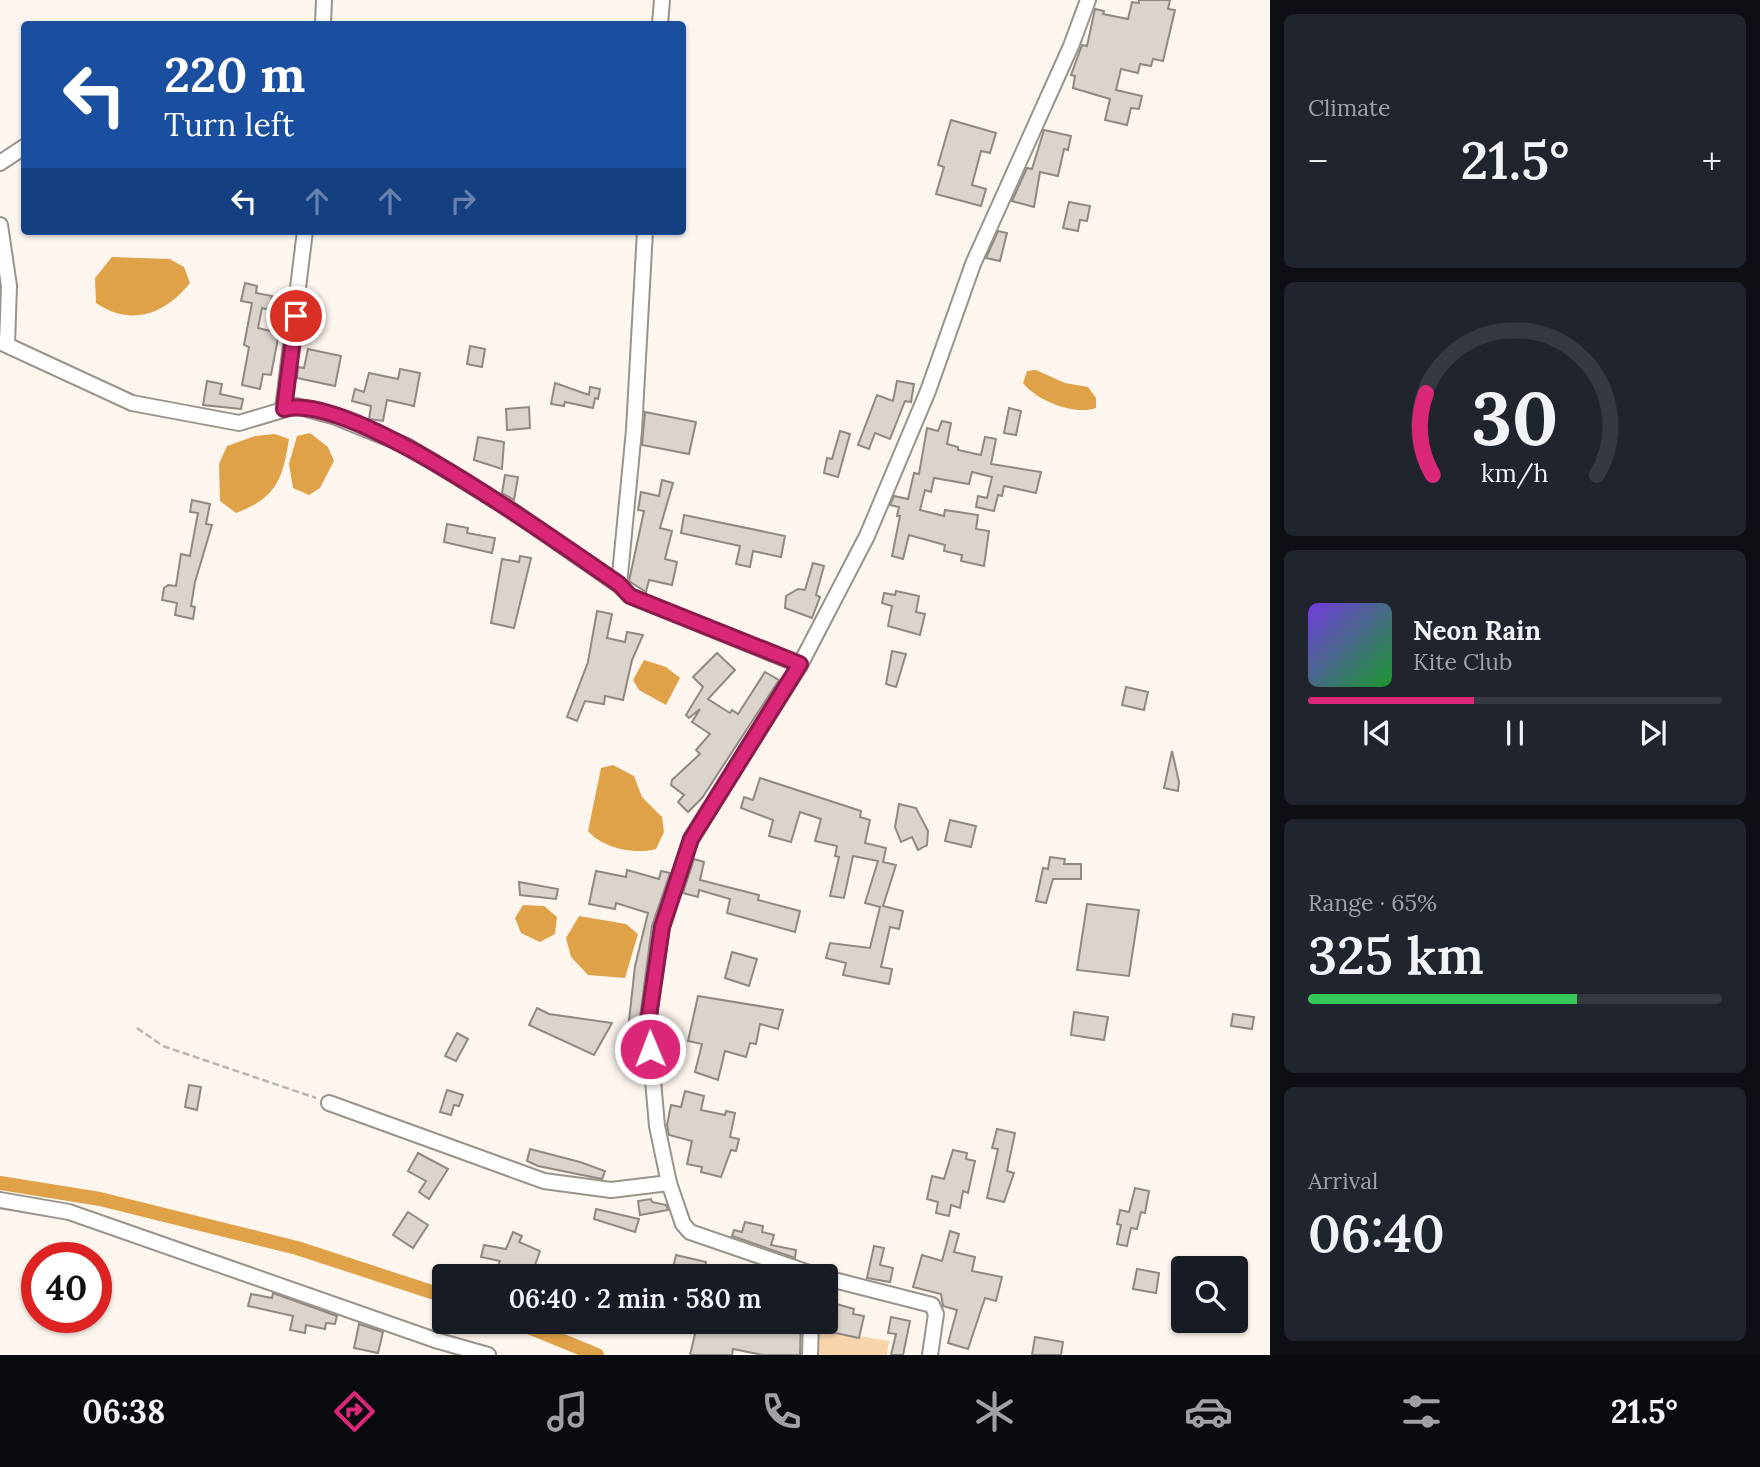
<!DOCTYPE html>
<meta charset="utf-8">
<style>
:root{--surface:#171b24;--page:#20242c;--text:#f1f3f6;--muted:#9ea1a6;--line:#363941;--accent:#db2777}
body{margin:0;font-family:Lora,serif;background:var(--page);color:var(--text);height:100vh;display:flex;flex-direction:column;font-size:26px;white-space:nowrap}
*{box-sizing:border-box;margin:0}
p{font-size:23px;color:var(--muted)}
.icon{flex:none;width:38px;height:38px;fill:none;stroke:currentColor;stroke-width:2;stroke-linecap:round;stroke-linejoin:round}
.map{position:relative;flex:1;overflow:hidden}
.panel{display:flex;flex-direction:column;gap:14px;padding:14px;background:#0d0f14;width:490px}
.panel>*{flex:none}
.guide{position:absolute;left:21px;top:21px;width:665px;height:214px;border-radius:7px;box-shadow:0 2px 5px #0004;background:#1a4fa0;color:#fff;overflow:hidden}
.tools{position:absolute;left:1171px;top:1256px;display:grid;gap:14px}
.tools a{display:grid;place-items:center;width:77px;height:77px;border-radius:7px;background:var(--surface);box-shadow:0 2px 5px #0004;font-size:35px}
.speed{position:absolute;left:21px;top:1242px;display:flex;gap:14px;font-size:35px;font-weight:700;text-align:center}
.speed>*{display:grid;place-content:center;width:91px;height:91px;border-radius:50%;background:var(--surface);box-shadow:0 2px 5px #0004;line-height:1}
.speed .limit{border:10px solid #d22;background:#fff;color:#111}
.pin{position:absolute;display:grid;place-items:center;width:60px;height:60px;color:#fff;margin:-30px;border:4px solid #fff;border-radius:50%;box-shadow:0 2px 7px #0007}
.me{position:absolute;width:77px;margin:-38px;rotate:359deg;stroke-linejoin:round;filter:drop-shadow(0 0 5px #0008)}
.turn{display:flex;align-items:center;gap:24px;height:147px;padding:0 28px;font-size:32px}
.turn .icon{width:91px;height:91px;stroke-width:2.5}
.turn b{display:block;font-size:49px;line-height:60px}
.lanes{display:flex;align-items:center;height:66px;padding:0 28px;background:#0003;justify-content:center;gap:35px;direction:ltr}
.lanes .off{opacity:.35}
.big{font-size:52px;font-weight:600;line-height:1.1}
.panel .tile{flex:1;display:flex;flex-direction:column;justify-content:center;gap:10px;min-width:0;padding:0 24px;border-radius:10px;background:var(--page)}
.panel .dial{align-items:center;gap:0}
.dial svg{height:182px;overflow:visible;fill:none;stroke:var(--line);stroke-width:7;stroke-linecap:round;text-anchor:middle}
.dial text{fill:var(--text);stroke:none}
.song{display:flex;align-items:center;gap:21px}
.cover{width:84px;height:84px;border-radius:10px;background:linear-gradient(135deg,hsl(260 70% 55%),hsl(130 70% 35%))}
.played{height:7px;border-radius:4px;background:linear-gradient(90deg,var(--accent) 40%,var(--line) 40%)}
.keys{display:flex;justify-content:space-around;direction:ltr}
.heat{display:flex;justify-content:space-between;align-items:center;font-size:38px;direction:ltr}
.charge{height:10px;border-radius:5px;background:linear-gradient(90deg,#34c759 65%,var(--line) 0)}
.trip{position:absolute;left:432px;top:1264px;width:406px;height:70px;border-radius:7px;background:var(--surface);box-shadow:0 2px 5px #0004;font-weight:600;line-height:70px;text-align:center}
.menu{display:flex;height:112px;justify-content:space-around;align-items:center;background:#090b0e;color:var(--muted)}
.menu .icon{width:49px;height:49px}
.menu .selected{color:var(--accent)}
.menu b{font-size:32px;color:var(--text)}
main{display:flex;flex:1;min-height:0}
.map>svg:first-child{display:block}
.green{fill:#f7d4a9}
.water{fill:#e0a248}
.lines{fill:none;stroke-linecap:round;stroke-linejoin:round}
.canal{stroke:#e0a248;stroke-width:14}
.building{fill:#dbd4cc;stroke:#8f8982;stroke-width:2}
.minor-casing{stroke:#99938b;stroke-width:18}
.path{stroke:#bab5af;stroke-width:2.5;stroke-dasharray:7 3.5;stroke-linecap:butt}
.minor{stroke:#fff;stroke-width:14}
.route-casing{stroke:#8e194d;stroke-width:18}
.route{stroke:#db2777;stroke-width:12}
</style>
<main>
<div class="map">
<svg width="1270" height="1355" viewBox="0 0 1270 1355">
<rect width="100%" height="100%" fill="#fdf6ee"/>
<path class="green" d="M820,1329L889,1341L887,1355H816Z"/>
<g class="water">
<path d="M112,257L170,259L184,267L190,283C165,314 131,327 96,303L95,278Z"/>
<path d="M1036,370L1065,383L1088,387L1096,398V408C1074,416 1036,400 1023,383L1027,371Z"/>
<path d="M310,433L328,447L334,461L320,488L309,495L293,488L289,464L297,436Z"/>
<path d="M275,434L289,439C283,479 276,498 236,513L220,501L219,464L227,446L255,436Z"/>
<path d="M644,660L666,667L680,678L666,705L639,690L633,680Z"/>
<path d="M613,765L634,776L642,797L662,817L664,832L656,849C635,855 602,848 588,831L601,768Z"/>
<path d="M523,905L544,906L557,917L555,934L540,942L521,933L515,918Z"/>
<path d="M579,916L626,924L638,934L625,978L588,975L571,957L566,938Z"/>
</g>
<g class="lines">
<g class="canal">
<path d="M0,1183L100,1199L297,1248L444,1296"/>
<path d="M514,1321L597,1355"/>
</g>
</g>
<g class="building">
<path d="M1139,0H1170L1168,9L1175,10L1163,61L1153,59L1151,66L1140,64L1138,73L1121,69L1116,90L1142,96L1139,109L1131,108L1127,125L1105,120L1110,99L1073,88L1075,76L1071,75L1082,45L1087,46L1095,9L1104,11L1103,14L1128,19L1132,2L1139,3Z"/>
<path d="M951,120L996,133L990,153L981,151L972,185L986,189L981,206L936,194L944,167L938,165Z"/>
<path d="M1044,130L1071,136L1068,150L1064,149L1058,176L1040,172L1034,207L1012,201L1027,168L1032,169Z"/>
<path d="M1069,202L1090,206L1087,221L1080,220L1078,231L1063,228Z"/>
<path d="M998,231L1007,233L1000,261L986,258Z"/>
<path d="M245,283L257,286L256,293L272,296L269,310L262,308L258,328L279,333L271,375L263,374L260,389L242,385L249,347L244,345L252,303L241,301Z"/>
<path d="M470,346L485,349L482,367L467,364Z"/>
<path d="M308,349L341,356L335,386L297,378L298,367L304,368Z"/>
<path d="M400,369L420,373L414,406L387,400L383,421L369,419L371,406L352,401L355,389L364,392L369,373L398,379Z"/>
<path d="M207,381L222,384L220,394L243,399L241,409L203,405Z"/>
<path d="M897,381L914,384L911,402L905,401L890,439L875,433L869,449L858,445L877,395L893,401Z"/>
<path d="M555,383L589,395L590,387L600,389L598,399L595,398L593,408L565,402L564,406L551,404Z"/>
<path d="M529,407L530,428L507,430L506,409Z"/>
<path d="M1009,408L1021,411L1016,435L1004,433Z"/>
<path d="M645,412L696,422L689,454L642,445Z"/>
<path d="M942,421L951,423L947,444L958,447V450L981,455L985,437L996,439L991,464L1041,472L1036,493L1004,486L1002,496L998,495L994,511L976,507L978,496L987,498L992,477L972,472L969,484L934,478L931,492L925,490L920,510L944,516L945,510L978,515L976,529L989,531L984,566L961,561L962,555L944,551L945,545L909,535L903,559L892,556L900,516H897L899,507L890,505L894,496L908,499L914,473L919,474L927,428L938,431Z"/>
<path d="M840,431L850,434L838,477L824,473L827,458L832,459Z"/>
<path d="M478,437L504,442L502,469L474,460Z"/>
<path d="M505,475L518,477L514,500L502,493Z"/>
<path d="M662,480L673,483L660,528L672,531L665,559L677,562L672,585L649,580L646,592L629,581L644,511L638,510L641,492L659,496Z"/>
<path d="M192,500L210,504L206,524L212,525L195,582L191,606L195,607L193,619L175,615L177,603L162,600L164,588L168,585L176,586L181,554L190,556L198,513L190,512Z"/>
<path d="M684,515L785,536L781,557L753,551L750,567L736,564L740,546L681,533Z"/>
<path d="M447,524L468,528L467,533L495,538L492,553L444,542Z"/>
<path d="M520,556L531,558L514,628L491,623L502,559L519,562Z"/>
<path d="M813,563L824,566L816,595L820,597L812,618L785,608L786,596L798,589L805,590Z"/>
<path d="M896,591L919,596L916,612L925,614L920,635L888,626L892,606L882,603L884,593L895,595Z"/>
<path d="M597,611L612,614L607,638L625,642L627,632L643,635L632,660L623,700L605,696L604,704L585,701L577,721L567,717L588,662Z"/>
<path d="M892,651L906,654L896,687L886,684Z"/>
<path d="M717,653L735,670L708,699L730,713L732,710L738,714L765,672L779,680L702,798L688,812L678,802L684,795L671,785L672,780L700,754L696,750L710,734L692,722L700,709L689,718L686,715L703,687L693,677Z"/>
<path d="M1126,687L1148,692L1144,710L1122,705Z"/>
<path d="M1172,751L1179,782L1178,791L1164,788Z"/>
<path d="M760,778L861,811L860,817L870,820L865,843L886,848L883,862L896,865L883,906L903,911L899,929L890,927L881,967L892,969L889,984L843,975L846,963L826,958L830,943L870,948L880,907L865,903L878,861L853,856L844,898L830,896L839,857L835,856L837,846L815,841L821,819L800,812L791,842L769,836L773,820L741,808L744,797L753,800Z"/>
<path d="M899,804L916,808L928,831L927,845L918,850L912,837L901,842L895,827Z"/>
<path d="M950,820L976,826L971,847L945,841Z"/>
<path d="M1050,857L1065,859L1064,864H1081V879H1053L1046,903L1036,901L1043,868L1048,869Z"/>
<path d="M694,859L704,862L700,880L759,895L758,900L800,911L795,932L727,913L730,899L699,890L698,897L683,893Z"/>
<path d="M627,870L659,879L661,871L670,873L652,926L637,1040L627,1039L635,966L648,913L616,903L615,909L589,904L596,871L626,877Z"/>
<path d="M519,882L558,889L556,899L520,895Z"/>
<path d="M1087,904L1139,910L1129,976L1077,970Z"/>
<path d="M732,952L757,959L749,986L725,978Z"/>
<path d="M698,996L783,1010L778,1029L760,1024L756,1044L750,1043L746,1057L725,1051L718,1080L695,1072L702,1044L688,1041Z"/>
<path d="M537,1008L549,1014L612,1023L594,1055L529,1025Z"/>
<path d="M1074,1012L1108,1017L1104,1040L1071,1035Z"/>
<path d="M1233,1014L1254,1017L1252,1029L1231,1026Z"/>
<path d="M457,1033L468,1039L456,1061L445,1056Z"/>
<path d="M189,1085L201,1087L197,1110L185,1107Z"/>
<path d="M447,1090L463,1095L459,1106L454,1105L451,1115L440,1112Z"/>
<path d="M685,1091L704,1096L701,1110L725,1115L726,1111L735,1113L730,1137L739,1139L736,1151L731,1150L721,1177L701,1172L702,1167L687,1164L692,1141L669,1135L667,1125L671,1105L681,1107Z"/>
<path d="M997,1129L1015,1133L1007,1171L1014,1173L1004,1202L987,1198L998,1149L992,1148Z"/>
<path d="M530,1149L580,1162L605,1171L602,1179L538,1166L527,1161Z"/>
<path d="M953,1150L967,1153L966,1159L975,1161L968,1193L963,1191L960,1208L951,1205L949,1216L936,1213L938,1202L927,1199L932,1176L944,1179Z"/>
<path d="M418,1153L448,1169L429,1199L419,1192L426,1181L408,1171Z"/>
<path d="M1135,1188L1149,1191L1145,1213L1141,1212L1137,1229L1131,1228L1127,1246L1117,1244L1121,1225L1117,1224L1120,1210L1129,1212Z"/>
<path d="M651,1199L652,1202L666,1205L668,1210L640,1215L638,1201Z"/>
<path d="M596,1209L639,1219L635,1232L594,1219Z"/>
<path d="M408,1212L428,1225L413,1248L393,1235Z"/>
<path d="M745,1222L763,1226L762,1232L774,1235L771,1245L796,1250L795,1258L732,1236L734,1230L742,1232Z"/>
<path d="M950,1231L959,1234L954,1252L975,1257L972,1271L1002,1277L996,1301L985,1298L968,1349L948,1343L957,1310L943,1306L941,1294L913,1287L922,1255L942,1261Z"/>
<path d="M513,1232L522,1236L519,1242L540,1251L535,1265L541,1267L537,1276H513L497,1268L500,1261L481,1257L484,1245L506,1249Z"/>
<path d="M874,1246L884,1248L880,1265L893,1268L890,1282L867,1278Z"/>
<path d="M676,1255L706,1262L703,1276H671Z"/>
<path d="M1137,1269L1159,1273L1156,1293L1133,1289Z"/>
<path d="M273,1293L337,1316L335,1324L326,1323L325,1329L306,1325L305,1333L290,1330L293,1316L248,1306L251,1294L272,1298Z"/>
<path d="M826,1301L854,1309L853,1314L864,1316L859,1338L826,1331Z"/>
<path d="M891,1317L910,1321L903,1355H891L896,1334L888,1333Z"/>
<path d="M698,1321H801L800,1355H763L733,1349L732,1355H690Z"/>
<path d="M359,1324L383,1332L378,1353L354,1348Z"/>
<path d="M1035,1337L1063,1342L1061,1355H1032Z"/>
</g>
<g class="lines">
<defs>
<g id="minor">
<path d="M323,24L324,0"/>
<path d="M660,24L662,0"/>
<path d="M0,163L24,147"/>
<path d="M0,225L9,286L7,344"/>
<path d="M0,342L132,403L239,423L296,406L333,416L407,446L514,512L619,585L630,596L800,665"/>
<path d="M283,409L305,231"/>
<path d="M619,585L634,430L645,231"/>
<path d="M329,1103L544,1181L611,1190L669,1183"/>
<path d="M0,1200L69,1212L435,1340L488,1355"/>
<path d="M818,1276L690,1232L683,1224L669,1183L657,1126L648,1023L662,927L691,839L800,665L867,536L928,391L973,264L1071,46L1088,0"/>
<path d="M826,1278L932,1305L936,1314L930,1355"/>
<path d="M810,1355L811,1321"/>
</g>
</defs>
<use href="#minor" class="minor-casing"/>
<path class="path" d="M137,1028L163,1046L316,1098"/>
<use href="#minor" class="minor"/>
</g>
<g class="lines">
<defs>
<path id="route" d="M296,316L284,409C352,391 558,543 619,584L630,596L800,664L691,839L662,927L648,1023L650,1049"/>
</defs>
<use href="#route" class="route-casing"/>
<use href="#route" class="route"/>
</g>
</svg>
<div class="tools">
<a><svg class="icon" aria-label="search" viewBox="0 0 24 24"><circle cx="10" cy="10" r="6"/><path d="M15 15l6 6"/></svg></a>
</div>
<div class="speed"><div class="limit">40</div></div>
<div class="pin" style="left:296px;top:316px;background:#d93025"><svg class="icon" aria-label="arrive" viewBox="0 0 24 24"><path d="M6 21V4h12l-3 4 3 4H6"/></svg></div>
<svg class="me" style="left:650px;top:1049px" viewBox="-20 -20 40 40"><circle r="17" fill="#db2777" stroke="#fff" stroke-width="3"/><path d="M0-11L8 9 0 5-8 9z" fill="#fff"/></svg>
<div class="trip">06:40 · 2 min · 580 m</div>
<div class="guide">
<div class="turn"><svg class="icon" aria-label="left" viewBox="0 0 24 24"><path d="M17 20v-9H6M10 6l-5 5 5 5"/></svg><div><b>220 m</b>Turn left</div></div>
<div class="lanes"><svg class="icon" aria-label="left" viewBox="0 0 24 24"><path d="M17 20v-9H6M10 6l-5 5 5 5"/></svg><svg class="icon off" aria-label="ahead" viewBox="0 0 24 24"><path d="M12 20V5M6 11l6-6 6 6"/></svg><svg class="icon off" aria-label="ahead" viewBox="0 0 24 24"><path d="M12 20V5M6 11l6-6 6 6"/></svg><svg class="icon off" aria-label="right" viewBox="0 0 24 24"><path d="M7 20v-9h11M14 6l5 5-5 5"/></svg></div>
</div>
</div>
<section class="panel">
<div class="tile"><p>Climate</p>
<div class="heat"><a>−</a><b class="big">21.5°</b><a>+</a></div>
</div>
<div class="tile dial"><svg viewBox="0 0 100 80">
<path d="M14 69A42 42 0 1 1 86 69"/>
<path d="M14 69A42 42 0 0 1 11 33" stroke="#db2777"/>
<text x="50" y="56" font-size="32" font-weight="700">30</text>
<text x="50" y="72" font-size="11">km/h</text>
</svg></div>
<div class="tile">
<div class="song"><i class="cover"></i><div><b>Neon Rain</b><p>Kite Club</p></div></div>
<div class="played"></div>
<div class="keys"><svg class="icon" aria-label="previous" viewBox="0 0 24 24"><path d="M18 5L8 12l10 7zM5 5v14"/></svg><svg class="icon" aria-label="pause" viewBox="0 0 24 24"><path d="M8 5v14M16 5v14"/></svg><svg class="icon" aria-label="next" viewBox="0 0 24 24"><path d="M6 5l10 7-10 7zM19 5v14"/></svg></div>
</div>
<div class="tile"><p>Range · 65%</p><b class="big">325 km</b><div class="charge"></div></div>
<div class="tile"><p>Arrival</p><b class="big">06:40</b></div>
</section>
</main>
<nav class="menu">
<b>06:38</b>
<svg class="icon selected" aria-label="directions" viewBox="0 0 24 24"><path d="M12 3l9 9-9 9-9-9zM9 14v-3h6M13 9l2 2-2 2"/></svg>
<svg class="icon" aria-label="music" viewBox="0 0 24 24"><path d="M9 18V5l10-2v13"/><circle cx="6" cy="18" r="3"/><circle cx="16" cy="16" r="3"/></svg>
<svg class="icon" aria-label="phone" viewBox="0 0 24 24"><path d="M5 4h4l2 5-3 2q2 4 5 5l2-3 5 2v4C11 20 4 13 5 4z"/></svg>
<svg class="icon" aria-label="climate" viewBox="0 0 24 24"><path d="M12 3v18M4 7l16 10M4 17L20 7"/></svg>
<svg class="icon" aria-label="car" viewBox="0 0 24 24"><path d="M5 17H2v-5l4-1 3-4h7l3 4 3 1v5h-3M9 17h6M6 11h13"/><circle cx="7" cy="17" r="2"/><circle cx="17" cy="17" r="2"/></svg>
<svg class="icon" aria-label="filters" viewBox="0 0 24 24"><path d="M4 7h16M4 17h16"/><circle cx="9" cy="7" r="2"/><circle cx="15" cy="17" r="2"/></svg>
<b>21.5°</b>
</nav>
